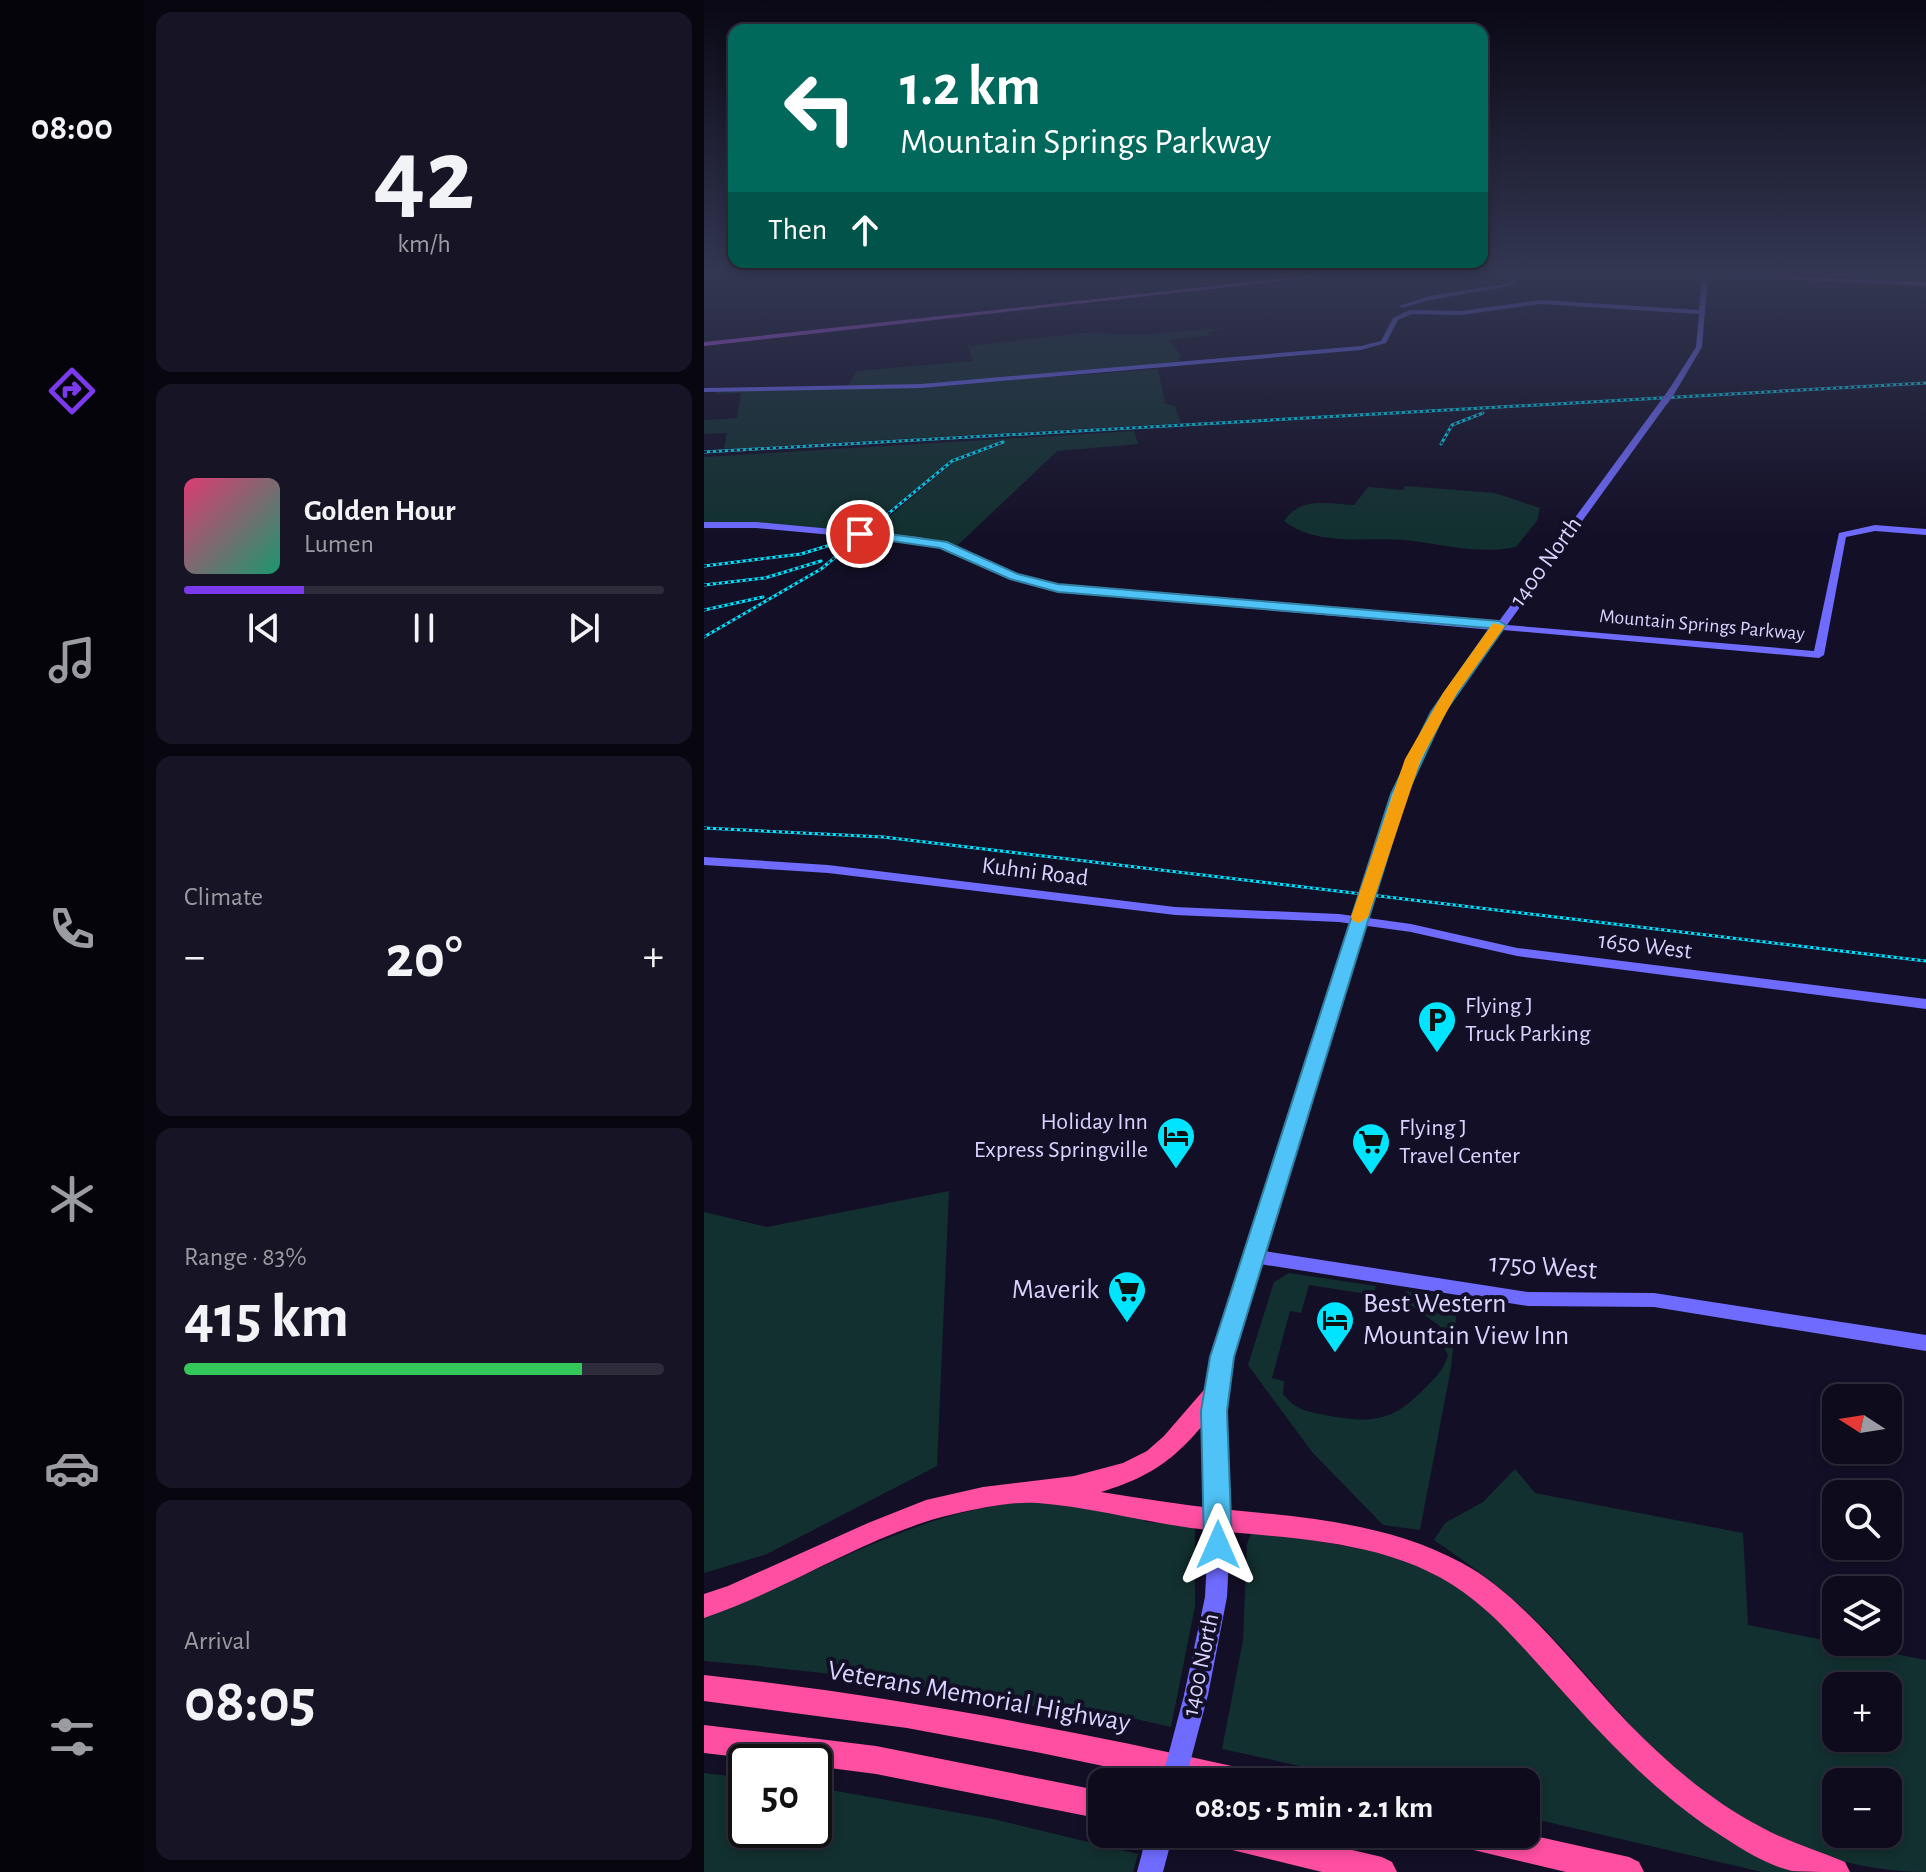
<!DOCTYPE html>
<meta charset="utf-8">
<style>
:root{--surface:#0e0b1c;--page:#171425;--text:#f1f3f6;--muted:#9b9ba3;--line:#2e2b3b;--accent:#7c3aed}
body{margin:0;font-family:"Alegreya Sans",sans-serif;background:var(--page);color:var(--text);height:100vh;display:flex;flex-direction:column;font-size:30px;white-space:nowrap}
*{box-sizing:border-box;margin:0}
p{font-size:26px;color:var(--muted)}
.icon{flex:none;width:44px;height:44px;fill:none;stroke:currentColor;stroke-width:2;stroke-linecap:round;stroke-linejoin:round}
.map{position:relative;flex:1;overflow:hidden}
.drawer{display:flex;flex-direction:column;gap:12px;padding:12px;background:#08060f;width:560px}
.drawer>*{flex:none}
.banner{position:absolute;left:24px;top:24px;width:760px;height:244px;border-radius:16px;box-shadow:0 4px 12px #0003,0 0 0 2px var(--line);background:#00695c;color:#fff;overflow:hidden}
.needle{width:52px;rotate:282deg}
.buttons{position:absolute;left:1118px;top:1384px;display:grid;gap:16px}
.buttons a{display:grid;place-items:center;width:80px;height:80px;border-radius:16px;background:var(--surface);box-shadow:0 4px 12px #0003,0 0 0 2px var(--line);font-size:40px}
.speed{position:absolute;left:24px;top:1744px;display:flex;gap:16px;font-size:40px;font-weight:700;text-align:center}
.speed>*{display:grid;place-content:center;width:104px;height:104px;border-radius:50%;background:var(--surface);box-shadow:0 4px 12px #0003,0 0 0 2px var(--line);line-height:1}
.speed .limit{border:4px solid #111;border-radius:12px;background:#fff;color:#111}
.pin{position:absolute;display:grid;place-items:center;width:68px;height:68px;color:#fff;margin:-34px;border:4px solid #fff;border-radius:50%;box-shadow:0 2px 8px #0007}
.me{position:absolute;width:88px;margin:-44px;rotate:0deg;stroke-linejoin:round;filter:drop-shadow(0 0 6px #0008)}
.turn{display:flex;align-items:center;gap:28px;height:168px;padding:0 40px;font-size:36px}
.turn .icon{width:104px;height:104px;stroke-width:2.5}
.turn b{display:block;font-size:56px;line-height:68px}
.then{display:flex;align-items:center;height:76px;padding:0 40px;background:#0003;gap:16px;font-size:30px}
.big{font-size:60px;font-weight:600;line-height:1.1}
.drawer .widget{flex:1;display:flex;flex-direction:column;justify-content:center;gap:12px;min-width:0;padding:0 28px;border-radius:16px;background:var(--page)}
.drawer .dial{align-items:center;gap:0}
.dial b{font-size:104px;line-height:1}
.song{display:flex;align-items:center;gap:24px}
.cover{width:96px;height:96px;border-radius:12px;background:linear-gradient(135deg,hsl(340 70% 55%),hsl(160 70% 35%))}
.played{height:8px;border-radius:4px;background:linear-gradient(90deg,var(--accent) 25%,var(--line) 25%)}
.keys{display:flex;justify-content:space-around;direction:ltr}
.heat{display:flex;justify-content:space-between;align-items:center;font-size:44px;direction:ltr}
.charge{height:12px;border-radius:6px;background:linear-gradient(90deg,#34c759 83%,var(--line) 0)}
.trip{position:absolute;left:384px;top:1768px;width:452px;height:80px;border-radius:16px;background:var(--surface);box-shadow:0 4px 12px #0003,0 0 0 2px var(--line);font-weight:600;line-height:80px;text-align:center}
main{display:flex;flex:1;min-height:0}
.menu{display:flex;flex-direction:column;width:144px;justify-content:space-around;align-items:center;background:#06040b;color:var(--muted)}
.menu .icon{width:56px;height:56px}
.menu .selected{color:var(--accent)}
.menu b{font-size:36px;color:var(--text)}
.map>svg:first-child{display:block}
.green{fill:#12302f;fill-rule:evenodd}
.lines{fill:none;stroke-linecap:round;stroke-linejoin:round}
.secondary{fill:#6f6bff;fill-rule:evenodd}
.primary{fill:#c25bff;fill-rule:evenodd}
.highway{fill:#ff4fa3;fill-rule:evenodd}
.rail-casing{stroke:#00e5ff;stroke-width:3}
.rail{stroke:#130f26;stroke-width:2;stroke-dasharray:3;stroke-linecap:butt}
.secondary-bridge-far2{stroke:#6f6bff;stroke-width:7}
.secondary-bridge-far1{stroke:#6f6bff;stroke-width:14}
.secondary-bridge{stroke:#6f6bff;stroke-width:23}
.route{fill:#4fc3f7;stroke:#337fa1;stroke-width:2}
.slow{fill:#f59e0b}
.labels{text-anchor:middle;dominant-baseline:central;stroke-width:8;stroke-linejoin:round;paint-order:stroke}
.far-street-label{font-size:20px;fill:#d9d4ff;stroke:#130f26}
.street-label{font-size:24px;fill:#d9d4ff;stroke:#130f26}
.poi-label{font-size:24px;fill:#d9d4ff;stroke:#130f26;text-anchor:start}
.near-street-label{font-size:28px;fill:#d9d4ff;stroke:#130f26}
.near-poi-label{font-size:28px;fill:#d9d4ff;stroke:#130f26;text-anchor:end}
</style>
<main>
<nav class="menu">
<b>08:00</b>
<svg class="icon selected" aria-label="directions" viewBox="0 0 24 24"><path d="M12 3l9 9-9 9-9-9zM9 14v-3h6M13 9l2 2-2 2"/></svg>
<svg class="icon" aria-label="music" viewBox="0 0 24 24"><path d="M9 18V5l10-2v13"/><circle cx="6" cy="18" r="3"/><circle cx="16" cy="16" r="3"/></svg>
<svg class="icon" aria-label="phone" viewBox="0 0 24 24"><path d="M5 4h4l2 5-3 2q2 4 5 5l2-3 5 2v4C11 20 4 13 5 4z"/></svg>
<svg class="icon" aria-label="climate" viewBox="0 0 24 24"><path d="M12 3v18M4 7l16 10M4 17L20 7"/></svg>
<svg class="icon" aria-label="car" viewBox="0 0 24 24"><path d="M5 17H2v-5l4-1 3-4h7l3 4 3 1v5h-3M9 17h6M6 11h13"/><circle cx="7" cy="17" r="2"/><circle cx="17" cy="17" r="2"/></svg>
<svg class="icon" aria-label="filters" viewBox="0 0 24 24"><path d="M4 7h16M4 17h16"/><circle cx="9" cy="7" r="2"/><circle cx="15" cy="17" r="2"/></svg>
</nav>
<section class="drawer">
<div class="widget dial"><b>42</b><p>km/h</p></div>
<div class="widget">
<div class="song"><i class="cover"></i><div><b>Golden Hour</b><p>Lumen</p></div></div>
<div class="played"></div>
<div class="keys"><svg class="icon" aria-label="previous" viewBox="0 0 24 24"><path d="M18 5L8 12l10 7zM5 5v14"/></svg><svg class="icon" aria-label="pause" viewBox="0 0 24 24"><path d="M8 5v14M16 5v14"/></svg><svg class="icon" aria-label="next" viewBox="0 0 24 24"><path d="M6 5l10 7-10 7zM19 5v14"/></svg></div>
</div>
<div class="widget"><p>Climate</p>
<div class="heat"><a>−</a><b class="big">20°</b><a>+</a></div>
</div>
<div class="widget"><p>Range · 83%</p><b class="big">415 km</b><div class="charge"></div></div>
<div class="widget"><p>Arrival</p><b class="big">08:05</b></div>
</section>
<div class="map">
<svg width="1222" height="1872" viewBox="0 0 1222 1872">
<rect width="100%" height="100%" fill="#130f26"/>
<g class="green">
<path d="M521,328L504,332L506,335L465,340L478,357L473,358L478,364L231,384L144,386L152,371L269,361L264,346L378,333L436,335Z"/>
<path d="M454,369L461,404L471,406L477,423L20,449L23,433L0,434V420L33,418L37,393L12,394L14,390L200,388Z"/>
<path d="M430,431L434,444L353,451L254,545L166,533L258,455L157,531L0,524V457Z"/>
<path d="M701,486L791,493L836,508L833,521L812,547C773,555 739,544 701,540C660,537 615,547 580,521C597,496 623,504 650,505L664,487L699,490Z"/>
<path d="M245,1191L233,1466L63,1554L0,1573V1212L63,1227Z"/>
<path d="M585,1273L672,1286L669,1295L605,1285L597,1313L586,1311L568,1378L580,1381L579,1394C592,1410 601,1411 621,1415C669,1424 689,1422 723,1386C733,1376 740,1369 744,1355L732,1332L736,1326L702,1302L701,1291L754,1299L747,1368L716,1530L679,1525L608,1452L544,1365L570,1282Z"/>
<path d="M811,1469L831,1493L1039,1533L1044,1625L1222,1660V1872C1132,1872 1032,1830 967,1768C916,1719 874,1660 822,1611C794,1585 762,1562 730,1540L741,1523L779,1502ZM1132,1686H1184V1738H1132ZM1132,1782H1184V1834H1132Z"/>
<path d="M334,1501L427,1513L442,1522L487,1525L491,1530V1606L467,1727L419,1716L415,1725C279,1692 140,1673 0,1661V1617C112,1577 213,1507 334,1501Z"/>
<path d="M559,1532L665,1550L721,1567L778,1602L1063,1857L1102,1872H1058L822,1817V1782H670L518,1749L539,1640L543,1544L547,1533Z"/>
<path d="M0,1773L42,1778V1830H110V1787L289,1819L434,1854L429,1872H0Z"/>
</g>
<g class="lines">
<g class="secondary">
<path d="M807,275H813V281L806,286L726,300L698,308L695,306L725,296L802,284L807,280Z"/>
<path d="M998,275H1004L998,347L972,391L968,393L964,391L992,347L995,314L837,304L757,315L708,314L694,320L682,343L657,350L217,388L0,392V388L217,384L657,346L677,341L689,318L706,310L757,311L837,300L995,310Z"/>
<path d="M958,399L965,401L803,625L1110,651L1135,533L1171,525L1222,529V535L1171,531L1142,537L1120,655L1115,658L799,630L739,712L701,794L673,885L666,889L659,885L689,794L728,712L789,630L371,593L313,581L249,551L215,543L52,528H0V522H52L215,537L255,547L319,577L371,587L793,624Z"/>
<path d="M0,857L124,865L471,907L635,914L707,924L813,948L1222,999V1009L813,956L707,932L635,922L471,915L124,873L0,865Z"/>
<path d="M649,935L656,939L560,1251L824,1292L950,1293L1222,1335V1351L950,1307L824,1306L556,1264L528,1357L520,1411L527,1520L523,1597L504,1695L500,1703L492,1707L484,1703L480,1695L501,1597L505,1520L500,1411L508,1357L642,939Z"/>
<path d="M443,1834H469L459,1872H433Z"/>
</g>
<g class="primary">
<path d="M609,275H630L0,346V342Z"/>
<path d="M1033,275L1222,282V286L1036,277Z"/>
</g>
<g class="highway">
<path d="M513,1382L521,1384L524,1391L521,1398C481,1448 461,1473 397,1492C437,1498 477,1505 517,1509C600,1517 684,1523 758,1563C820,1596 875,1672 924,1723C963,1763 1007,1801 1057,1827C1084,1842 1113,1850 1141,1862L1146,1872C1128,1872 1105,1872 1088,1871C1066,1866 1042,1852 1024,1840C957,1799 904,1742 852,1684C826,1656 801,1625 771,1601C692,1536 583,1540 487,1528C436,1521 385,1507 334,1503C308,1501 276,1508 250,1514C166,1533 84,1590 0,1618V1594L24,1586L164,1523L222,1500L279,1487L370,1476L419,1463L443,1451L460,1436L505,1384Z"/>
<path d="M0,1675C181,1695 359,1728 537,1768L547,1772L551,1782H476L337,1753L203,1728L0,1701Z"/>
<path d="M0,1725L172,1746L398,1791V1819L172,1774L110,1766V1762H76L0,1753Z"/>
<path d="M506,1834H580L678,1857L688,1862L693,1872H618L520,1848L510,1844Z"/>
<path d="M747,1834H822L925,1857L935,1862L940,1872H862L761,1848L751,1844Z"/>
</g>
<defs>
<g id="rail">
<path d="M737,444L748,425L779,413"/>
<path d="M0,452L1222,383"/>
<path d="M0,566L97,554L149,538"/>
<path d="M0,585L61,578L117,561"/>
<path d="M0,610L59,597"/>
<path d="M0,637L117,569L248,461L299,442"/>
<path d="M0,828L179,837L1222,961"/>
</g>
</defs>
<use href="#rail" class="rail-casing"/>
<use href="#rail" class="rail"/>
<path class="secondary-bridge-far2" d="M961,401L968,391"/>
<path class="secondary-bridge-far1" d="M649,939L666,885"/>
<path class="secondary-bridge" d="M469,1782L492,1695"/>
</g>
<linearGradient id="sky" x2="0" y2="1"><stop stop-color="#0a0815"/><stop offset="0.51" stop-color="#333752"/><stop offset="1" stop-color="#333752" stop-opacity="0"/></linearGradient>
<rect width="1222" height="537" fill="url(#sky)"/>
<path class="route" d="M156,530L243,542L314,574L354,584L795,621L802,625L741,712L703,794L555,1275L530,1357L523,1411L528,1545L524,1555L514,1558L505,1555L500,1545L497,1411L506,1357L687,794L727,712L786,628L354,592L306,579L236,548L152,536V532Z"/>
<path class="slow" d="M789,623L801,626L753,693L717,759L664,917L655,923L649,921L647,917L701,759L739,693Z"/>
<defs>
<symbol id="parking-pin" viewBox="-11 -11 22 30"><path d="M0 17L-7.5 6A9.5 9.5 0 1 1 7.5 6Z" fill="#00e5ff" stroke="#130f26"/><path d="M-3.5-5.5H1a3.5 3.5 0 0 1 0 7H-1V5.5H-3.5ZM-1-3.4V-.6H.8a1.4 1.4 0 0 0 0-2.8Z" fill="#111"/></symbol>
<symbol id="hotel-pin" viewBox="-11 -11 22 30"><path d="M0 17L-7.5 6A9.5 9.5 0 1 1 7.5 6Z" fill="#00e5ff" stroke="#130f26"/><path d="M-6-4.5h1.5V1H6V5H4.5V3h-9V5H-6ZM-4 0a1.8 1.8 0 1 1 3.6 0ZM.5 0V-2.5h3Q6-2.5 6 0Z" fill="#111"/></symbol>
<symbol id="supermarket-pin" viewBox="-11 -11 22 30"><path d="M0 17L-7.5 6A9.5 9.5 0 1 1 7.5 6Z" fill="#00e5ff" stroke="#130f26"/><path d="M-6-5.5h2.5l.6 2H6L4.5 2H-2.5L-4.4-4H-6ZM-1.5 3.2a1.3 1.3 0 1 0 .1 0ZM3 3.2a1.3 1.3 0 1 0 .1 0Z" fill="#111"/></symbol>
</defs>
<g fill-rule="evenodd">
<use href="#parking-pin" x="711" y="998" width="44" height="60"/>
<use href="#hotel-pin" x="450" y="1114" width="44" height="60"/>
<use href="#supermarket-pin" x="645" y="1120" width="44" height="60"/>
<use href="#supermarket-pin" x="401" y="1268" width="44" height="60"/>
<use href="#hotel-pin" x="609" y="1298" width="44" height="60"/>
</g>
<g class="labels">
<g class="far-street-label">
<text transform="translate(998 625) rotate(5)">Mountain Springs Parkway</text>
</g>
<g class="street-label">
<text transform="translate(842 562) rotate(-54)">1400 North</text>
<text transform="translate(331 872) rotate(7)">Kuhni Road</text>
<text transform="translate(941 946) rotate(7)">1650 West</text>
<text transform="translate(497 1665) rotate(-78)">1400 North</text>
</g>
<g class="poi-label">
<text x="761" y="1006">Flying J<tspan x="761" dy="28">Truck Parking</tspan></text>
<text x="444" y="1122" text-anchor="end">Holiday Inn<tspan x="444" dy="28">Express Springville</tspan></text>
<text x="695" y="1128">Flying J<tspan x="695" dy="28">Travel Center</tspan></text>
</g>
<g class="near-street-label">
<text transform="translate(839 1267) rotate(4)">1750 West</text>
<text transform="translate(275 1697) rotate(10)">Veterans Memorial Highway</text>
</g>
<g class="near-poi-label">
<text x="395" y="1290">Maverik</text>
<text x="659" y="1304" text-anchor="start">Best Western<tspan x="659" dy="32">Mountain View Inn</tspan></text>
</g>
</g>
</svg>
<div class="buttons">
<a><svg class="needle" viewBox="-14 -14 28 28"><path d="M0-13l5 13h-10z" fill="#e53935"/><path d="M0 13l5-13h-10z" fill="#9b9ba3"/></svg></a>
<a><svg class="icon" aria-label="search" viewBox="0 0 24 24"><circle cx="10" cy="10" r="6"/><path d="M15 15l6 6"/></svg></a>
<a><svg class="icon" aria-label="layers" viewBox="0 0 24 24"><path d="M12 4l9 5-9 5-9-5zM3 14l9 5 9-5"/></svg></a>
<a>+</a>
<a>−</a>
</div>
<div class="speed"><div class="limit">50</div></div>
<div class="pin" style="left:156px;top:534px;background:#d93025"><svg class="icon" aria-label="arrive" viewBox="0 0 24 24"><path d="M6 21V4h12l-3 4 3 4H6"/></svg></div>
<svg class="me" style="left:514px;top:1545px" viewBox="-20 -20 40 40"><path d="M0-17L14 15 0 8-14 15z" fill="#4fc3f7" stroke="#fff" stroke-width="4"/></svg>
<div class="trip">08:05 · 5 min · 2.1 km</div>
<div class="banner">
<div class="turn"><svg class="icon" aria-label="left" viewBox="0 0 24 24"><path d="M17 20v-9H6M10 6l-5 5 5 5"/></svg><div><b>1.2 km</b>Mountain Springs Parkway</div></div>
<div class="then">Then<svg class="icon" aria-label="ahead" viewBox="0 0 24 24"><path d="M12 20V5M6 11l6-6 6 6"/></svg></div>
</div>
</div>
</main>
